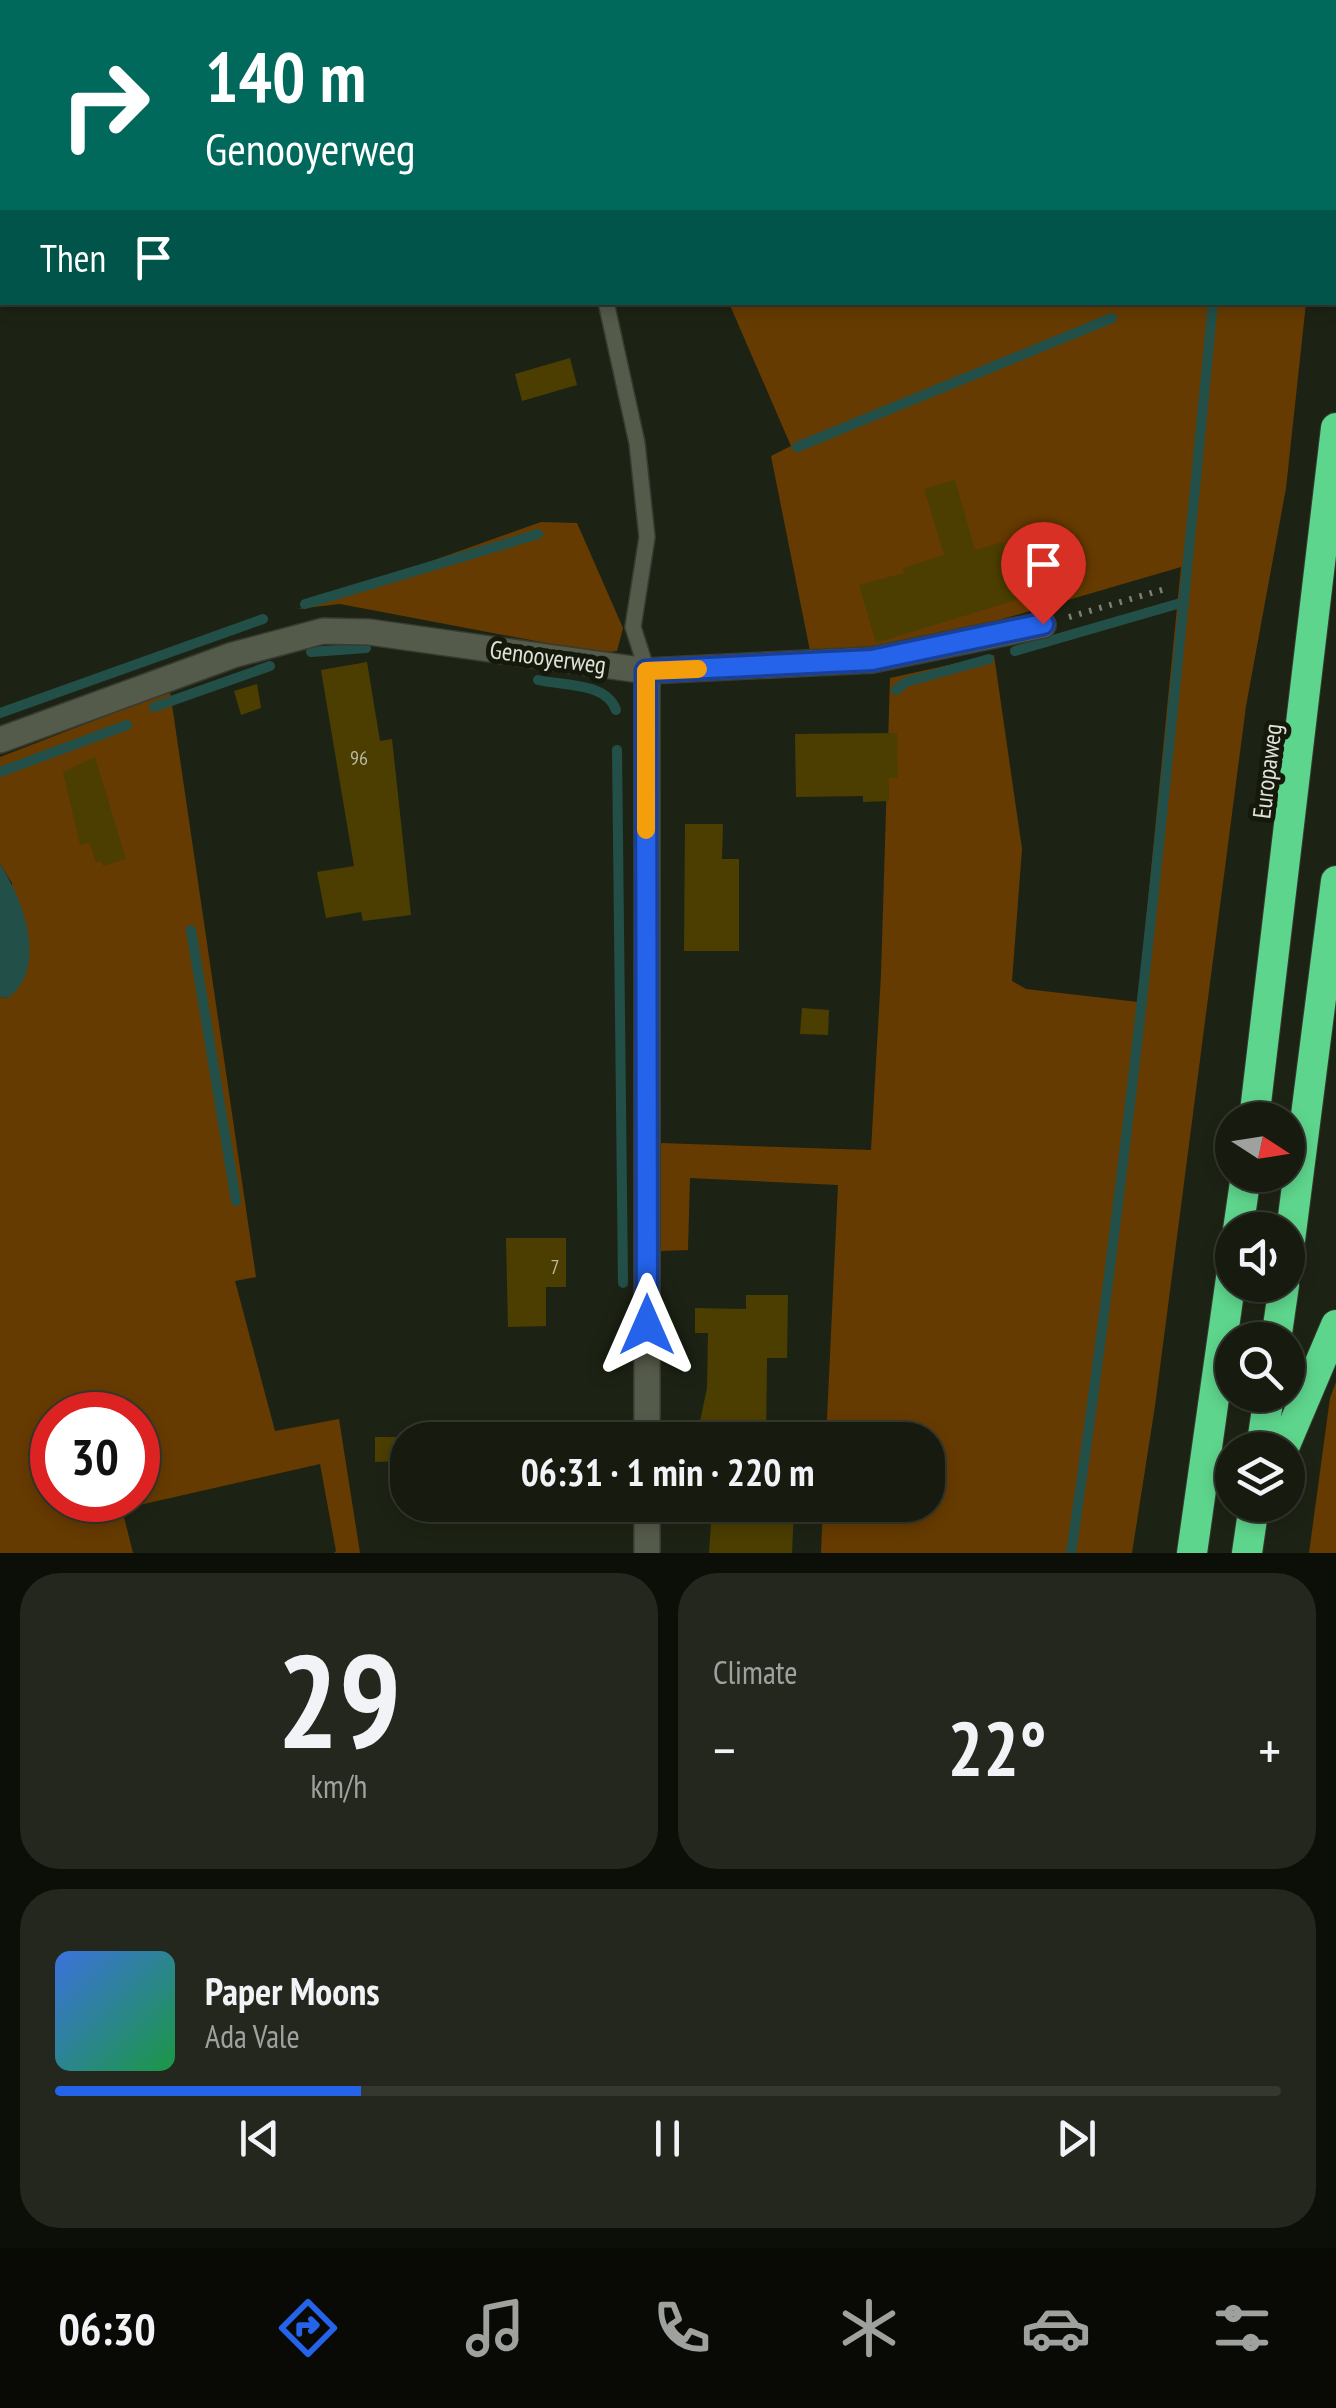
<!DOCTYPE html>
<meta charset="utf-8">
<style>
:root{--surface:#161a0f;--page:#23271d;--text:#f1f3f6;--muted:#9ea19e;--line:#35382f;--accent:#2563eb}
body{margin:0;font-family:"PT Sans Narrow",sans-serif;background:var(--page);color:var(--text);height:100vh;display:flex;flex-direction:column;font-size:38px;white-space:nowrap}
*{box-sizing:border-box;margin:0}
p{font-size:32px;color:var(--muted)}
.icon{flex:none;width:55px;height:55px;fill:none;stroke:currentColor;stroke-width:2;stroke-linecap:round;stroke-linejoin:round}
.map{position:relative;height:1553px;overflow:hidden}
.side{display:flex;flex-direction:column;gap:20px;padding:20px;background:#0c0e08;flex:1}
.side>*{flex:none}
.guide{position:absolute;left:0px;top:0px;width:1338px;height:305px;box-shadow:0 5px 15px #0003,0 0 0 2px var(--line);background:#00695c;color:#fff;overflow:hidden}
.needle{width:65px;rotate:102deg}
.buttons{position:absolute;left:1215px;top:1102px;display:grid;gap:20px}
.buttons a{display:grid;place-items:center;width:90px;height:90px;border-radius:50%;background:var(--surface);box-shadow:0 5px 15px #0003,0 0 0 2px var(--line);font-size:50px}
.speed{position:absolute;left:30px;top:1392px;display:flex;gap:20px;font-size:50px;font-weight:700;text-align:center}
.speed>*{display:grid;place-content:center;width:130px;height:130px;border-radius:50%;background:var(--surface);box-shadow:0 5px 15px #0003,0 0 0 2px var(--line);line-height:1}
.speed .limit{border:15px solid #d22;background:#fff;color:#111}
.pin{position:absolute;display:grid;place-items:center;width:85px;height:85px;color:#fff;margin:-102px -42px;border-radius:50% 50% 50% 0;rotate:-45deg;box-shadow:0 0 10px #0007}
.pin .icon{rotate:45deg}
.me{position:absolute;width:110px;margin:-55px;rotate:0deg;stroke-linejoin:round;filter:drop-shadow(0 0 8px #0008)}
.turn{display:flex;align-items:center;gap:35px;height:210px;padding:0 40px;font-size:45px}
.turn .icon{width:130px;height:130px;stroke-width:2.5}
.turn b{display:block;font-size:70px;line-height:85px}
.then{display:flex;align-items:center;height:95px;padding:0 40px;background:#0003;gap:20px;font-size:38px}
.big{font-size:75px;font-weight:700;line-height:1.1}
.side .tile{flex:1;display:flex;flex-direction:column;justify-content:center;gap:15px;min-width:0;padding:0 35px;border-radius:40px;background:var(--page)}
.side .dial{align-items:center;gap:0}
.dial b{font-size:130px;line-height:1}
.song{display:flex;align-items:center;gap:30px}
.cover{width:120px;height:120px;border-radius:15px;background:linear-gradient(135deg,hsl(220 70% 55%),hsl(140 70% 35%))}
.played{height:10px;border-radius:5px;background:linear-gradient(90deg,var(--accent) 25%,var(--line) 25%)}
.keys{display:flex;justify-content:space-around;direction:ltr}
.heat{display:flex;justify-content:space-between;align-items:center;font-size:55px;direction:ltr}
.side .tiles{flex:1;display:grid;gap:20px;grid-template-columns:1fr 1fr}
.tile:last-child{grid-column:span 2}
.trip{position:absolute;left:390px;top:1422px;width:555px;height:100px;border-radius:40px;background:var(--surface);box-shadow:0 5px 15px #0003,0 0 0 2px var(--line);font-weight:700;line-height:100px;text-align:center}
.tab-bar{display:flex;height:160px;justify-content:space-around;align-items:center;background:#090a06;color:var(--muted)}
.tab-bar .icon{width:70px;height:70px}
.tab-bar .active{color:var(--accent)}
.tab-bar b{font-size:45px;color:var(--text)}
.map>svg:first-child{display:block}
.green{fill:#663b01;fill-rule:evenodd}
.water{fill:#234f49}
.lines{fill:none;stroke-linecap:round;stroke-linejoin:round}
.stream{stroke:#234f49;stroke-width:10}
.building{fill:#4c3e01}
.service-casing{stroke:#373b31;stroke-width:18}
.minor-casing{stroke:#373b31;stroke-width:28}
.motorway-casing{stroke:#373b31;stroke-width:32}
.path{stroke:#7c8175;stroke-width:6;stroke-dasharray:2.5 8;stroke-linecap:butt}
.service{stroke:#555b4b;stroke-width:15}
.minor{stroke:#555b4b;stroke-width:25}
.motorway{stroke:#5ed58c;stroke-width:30}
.route-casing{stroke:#184099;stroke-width:25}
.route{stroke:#2563eb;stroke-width:18}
.slow{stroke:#f59e0b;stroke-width:18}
.labels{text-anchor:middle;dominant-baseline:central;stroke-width:10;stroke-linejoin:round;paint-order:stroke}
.number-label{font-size:20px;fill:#bab9a3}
.street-label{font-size:25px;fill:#dee2d9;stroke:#14190b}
</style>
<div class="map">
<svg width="1336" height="1553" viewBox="0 0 1336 1553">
<rect width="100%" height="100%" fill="#1d2314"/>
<g class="green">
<path d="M358,0H1336L1335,34V2Z"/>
<path d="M729,303H1306L1286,488L1246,706L1155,1406L1132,1553H821L823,1505H928V1440H826L838,1185L690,1178L688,1250L660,1251V1143L871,1150L881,975L890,678L994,655L1022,849L1012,981L1026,989L1138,1002L1181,567L972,628L888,645L810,651L771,456L791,446Z"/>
<path d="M541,522L577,523L623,628L617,651L599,653L340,604L297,609Z"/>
<path d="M170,691L256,1277L235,1281L275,1431L339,1419L360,1553H334L336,1551L320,1464L122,1509L133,1553H0V997L8,998L12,883L0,864V757ZM52,1415H138V1500H52Z"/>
<path d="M1336,1382V1553H1309L1330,1398Z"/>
</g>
<path class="water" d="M0,864C23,900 49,967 8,998L0,997Z"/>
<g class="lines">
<g class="stream">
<path d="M1236,2V0"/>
<path d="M797,447L1112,318"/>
<path d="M305,604L538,534"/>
<path d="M1015,651L1184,602"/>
<path d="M311,652L366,648"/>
<path d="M538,680C563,686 606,682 616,710"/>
<path d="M896,690L906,682L989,659"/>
<path d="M154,707L270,666"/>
<path d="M0,713L263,619"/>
<path d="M617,750L623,1283"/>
<path d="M0,772L127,725"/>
<path d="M191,930L236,1201"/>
<path d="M1071,1553C1132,1138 1173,720 1213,302"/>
</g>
</g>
<g class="building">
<path d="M570,358L577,385L522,401L515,374Z"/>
<path d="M955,480L975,550L1003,542L1019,599L876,643L859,585L904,573L903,568L944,555L924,489Z"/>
<path d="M367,662L380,741L392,739L411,915L363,921L361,912L326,918L317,872L354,866L321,670Z"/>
<path d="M257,684L261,708L241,715L234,691Z"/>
<path d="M897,733L898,778H889V801L863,802V796L796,797L795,734Z"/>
<path d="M95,757L126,859L103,866L101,861L96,863L90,843L80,845L63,772Z"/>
<path d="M685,824H723L722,859H739V951H684Z"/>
<path d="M802,1008L829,1010L828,1035L800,1034Z"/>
<path d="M506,1238H566V1287H546V1326L508,1327Z"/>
<path d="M746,1295H788L787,1358H767L766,1440H696L707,1388L708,1333H695V1308L746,1309Z"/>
<path d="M375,1437H402L403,1461L375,1462Z"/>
<path d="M715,1505L794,1508L792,1553H709L712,1508Z"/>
</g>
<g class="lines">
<defs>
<path id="service" d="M606,302L637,443L647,537L633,627L647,671"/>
<g id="minor">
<path d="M647,671V1440"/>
<path d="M0,740L233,655L323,631L369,632L647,671L872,660L1043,625"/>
<path d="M647,1505V1553"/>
</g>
<g id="motorway">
<path d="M1254,1120L1336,428"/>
<path d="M1238,1230L1246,1175"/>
<path d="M1288,1256L1336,881"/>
<path d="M1276,1340L1284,1285"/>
<path d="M1261,1450L1269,1395"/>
<path d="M1283,1450L1336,1325"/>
<path d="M1192,1553L1232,1271"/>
<path d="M1247,1553L1254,1505"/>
</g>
</defs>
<use href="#service" class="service-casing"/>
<use href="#minor" class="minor-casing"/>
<use href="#motorway" class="motorway-casing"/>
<path class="path" d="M1069,617L1165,589"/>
<use href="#service" class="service"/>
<use href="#minor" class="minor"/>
<use href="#motorway" class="motorway"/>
</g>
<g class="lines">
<defs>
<path id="route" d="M647,1325L646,671L872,660L1043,624"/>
</defs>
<use href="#route" class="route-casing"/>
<use href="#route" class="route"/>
<path class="slow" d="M646,830V671L698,669"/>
</g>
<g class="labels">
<g class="number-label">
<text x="359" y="758">96</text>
<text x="555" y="1267">7</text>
</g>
<g class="street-label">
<text transform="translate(548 657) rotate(8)">Genooyerweg</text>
<text transform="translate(1267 771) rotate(-83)">Europaweg</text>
</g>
</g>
</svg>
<div class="buttons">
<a><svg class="needle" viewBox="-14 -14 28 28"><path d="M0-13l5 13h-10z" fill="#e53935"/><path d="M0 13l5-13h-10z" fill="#9ea19e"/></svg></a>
<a><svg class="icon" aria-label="sound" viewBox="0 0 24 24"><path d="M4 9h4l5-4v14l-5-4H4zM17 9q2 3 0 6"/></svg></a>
<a><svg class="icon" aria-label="search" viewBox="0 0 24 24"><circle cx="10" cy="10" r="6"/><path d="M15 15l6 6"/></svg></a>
<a><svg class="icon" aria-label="layers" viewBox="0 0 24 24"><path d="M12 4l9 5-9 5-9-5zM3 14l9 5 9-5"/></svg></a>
</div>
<div class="speed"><div class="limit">30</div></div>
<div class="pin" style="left:1043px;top:624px;background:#d93025"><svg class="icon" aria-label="arrive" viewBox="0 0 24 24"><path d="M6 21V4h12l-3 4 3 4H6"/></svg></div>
<svg class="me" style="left:647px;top:1325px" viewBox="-20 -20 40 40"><path d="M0-17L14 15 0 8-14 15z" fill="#2563eb" stroke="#fff" stroke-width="4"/></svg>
<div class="trip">06:31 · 1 min · 220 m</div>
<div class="guide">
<div class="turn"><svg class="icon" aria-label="right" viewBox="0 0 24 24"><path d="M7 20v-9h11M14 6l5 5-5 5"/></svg><div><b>140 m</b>Genooyerweg</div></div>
<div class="then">Then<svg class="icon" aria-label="arrive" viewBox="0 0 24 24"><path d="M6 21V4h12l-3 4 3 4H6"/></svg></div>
</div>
</div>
<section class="side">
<div class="tiles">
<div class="tile dial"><b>29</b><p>km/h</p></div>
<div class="tile"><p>Climate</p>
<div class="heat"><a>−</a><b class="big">22°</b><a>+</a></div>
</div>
<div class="tile">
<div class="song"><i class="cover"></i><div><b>Paper Moons</b><p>Ada Vale</p></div></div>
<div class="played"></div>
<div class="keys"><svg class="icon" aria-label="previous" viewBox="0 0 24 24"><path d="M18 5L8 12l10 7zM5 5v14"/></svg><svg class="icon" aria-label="pause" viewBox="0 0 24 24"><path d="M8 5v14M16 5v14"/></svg><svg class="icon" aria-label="next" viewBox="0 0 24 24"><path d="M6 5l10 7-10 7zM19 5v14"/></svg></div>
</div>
</div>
</section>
<nav class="tab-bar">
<b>06:30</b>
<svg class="icon active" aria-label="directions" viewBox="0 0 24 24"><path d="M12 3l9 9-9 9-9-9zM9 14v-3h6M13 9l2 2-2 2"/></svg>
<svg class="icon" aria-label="music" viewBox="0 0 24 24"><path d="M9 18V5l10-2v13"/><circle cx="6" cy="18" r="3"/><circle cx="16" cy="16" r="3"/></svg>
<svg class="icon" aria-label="phone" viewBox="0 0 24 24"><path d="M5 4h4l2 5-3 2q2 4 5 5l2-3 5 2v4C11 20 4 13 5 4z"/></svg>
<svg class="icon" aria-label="climate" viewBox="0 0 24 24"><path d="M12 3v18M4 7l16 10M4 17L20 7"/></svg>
<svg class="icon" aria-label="car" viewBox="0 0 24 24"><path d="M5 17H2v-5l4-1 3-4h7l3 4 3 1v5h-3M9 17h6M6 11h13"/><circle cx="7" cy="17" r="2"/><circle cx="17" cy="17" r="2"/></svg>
<svg class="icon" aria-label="filters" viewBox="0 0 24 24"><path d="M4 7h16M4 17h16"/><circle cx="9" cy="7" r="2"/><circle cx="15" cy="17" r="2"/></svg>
</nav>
